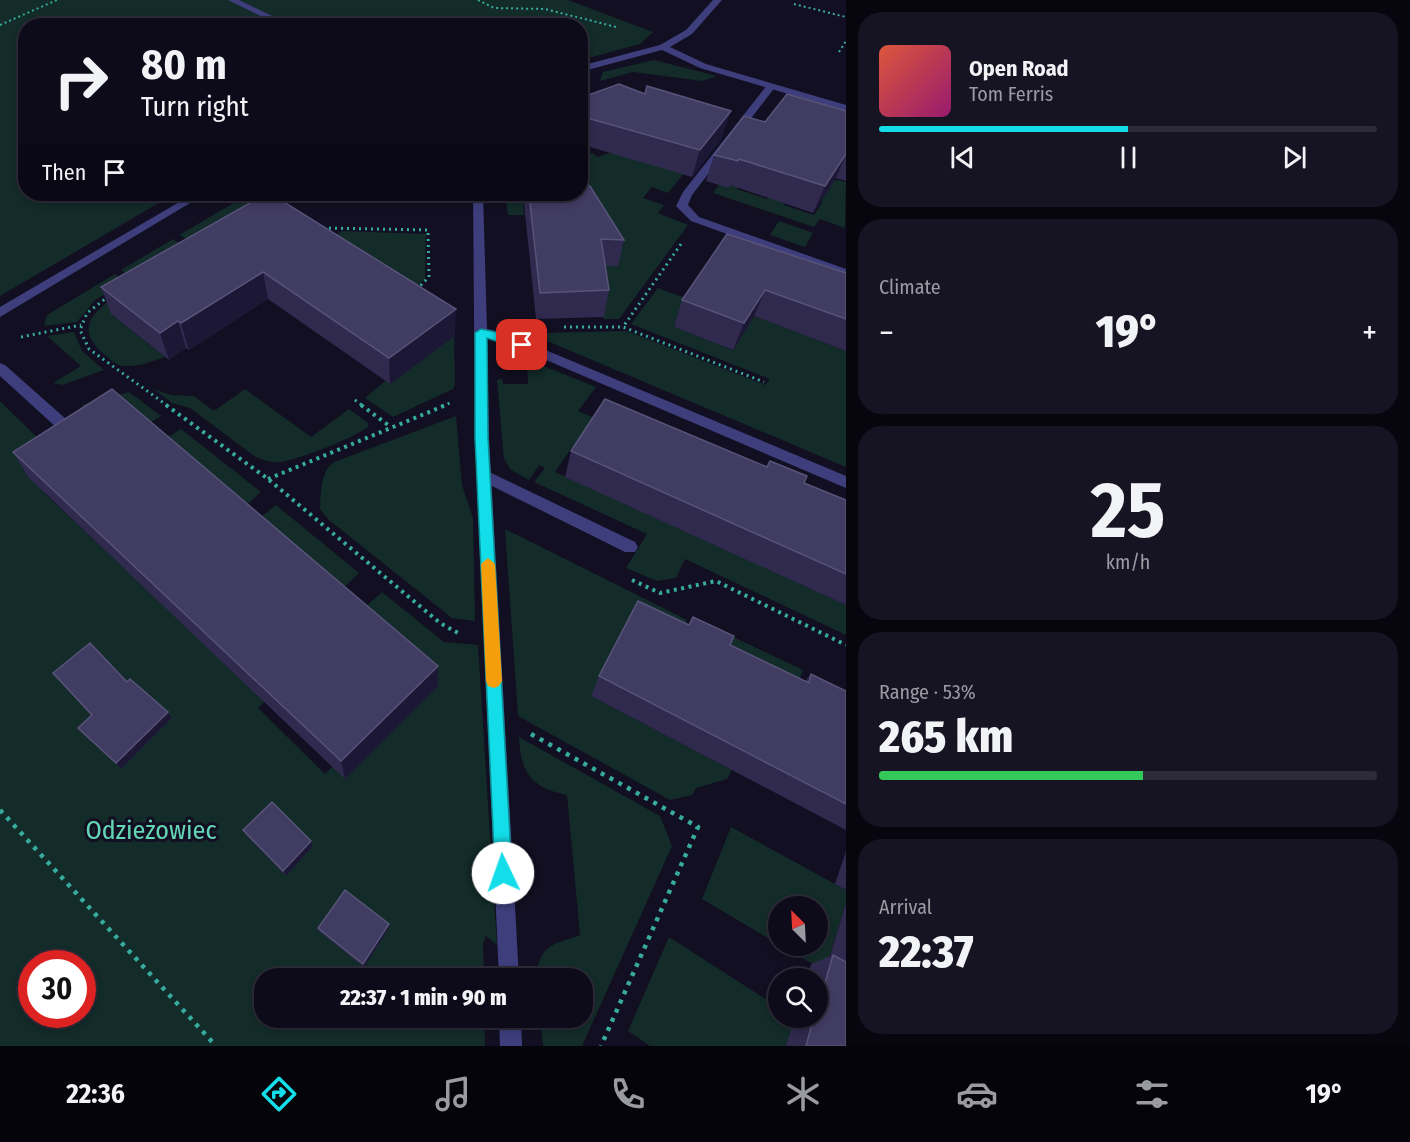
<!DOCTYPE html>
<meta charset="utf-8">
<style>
:root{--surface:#0d0b19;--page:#161422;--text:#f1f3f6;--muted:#9a9ba2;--line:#2d2b38;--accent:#12dde9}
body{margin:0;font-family:"Fira Sans Condensed",sans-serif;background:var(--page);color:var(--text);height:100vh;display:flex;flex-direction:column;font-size:22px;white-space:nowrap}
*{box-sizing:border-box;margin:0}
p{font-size:20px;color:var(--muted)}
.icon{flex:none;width:33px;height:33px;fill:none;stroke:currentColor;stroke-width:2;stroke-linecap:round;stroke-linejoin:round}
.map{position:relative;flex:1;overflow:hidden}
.details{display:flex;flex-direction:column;gap:12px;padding:12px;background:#07060e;width:564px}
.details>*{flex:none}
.hud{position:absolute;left:18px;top:18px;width:570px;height:183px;border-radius:24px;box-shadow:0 3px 9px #0003,0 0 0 2px var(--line);background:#0d0b19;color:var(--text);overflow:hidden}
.needle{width:39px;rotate:336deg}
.controls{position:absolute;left:768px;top:896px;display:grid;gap:12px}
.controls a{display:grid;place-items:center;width:60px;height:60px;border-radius:50%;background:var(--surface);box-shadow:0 3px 9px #0003,0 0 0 2px var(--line);font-size:30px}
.speed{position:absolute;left:18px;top:950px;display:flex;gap:12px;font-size:30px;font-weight:700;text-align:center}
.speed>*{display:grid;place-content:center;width:78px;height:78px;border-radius:50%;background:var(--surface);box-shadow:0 3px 9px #0003,0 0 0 2px var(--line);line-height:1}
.speed .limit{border:9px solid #d22;background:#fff;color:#111}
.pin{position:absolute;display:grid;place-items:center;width:51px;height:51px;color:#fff;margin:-26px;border-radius:12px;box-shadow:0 3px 9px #0006}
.me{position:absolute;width:66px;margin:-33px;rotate:357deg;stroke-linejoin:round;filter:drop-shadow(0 0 4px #0008)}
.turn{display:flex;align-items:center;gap:21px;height:126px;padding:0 24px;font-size:27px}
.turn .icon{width:78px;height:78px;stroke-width:2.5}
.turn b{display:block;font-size:42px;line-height:51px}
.then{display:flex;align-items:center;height:57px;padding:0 24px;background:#0003;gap:12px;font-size:22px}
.big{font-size:45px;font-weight:800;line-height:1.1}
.details .tile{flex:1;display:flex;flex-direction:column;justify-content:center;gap:9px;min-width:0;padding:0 21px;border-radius:24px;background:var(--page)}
.details .dial{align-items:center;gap:0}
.dial b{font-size:78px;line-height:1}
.song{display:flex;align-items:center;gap:18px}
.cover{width:72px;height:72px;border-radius:9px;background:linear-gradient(135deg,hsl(10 70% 55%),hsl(320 70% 35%))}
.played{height:6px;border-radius:3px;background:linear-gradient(90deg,var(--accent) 50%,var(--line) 50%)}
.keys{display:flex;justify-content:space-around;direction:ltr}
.heat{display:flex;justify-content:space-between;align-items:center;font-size:33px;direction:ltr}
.charge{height:9px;border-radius:4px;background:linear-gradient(90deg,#34c759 53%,var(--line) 0)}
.trip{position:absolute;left:254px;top:968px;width:339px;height:60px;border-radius:24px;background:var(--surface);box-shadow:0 3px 9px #0003,0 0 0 2px var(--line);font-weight:800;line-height:60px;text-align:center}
.tabs{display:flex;height:96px;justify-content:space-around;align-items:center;background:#05040a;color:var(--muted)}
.tabs .icon{width:42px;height:42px}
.tabs .active{color:var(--accent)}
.tabs b{font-size:27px;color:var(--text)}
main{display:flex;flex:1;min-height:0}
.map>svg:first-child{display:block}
.green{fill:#132b29;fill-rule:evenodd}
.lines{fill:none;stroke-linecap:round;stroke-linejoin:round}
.path-far3{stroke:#38ab9f;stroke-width:2;stroke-dasharray:2 3;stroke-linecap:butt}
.path-far2{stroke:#38ab9f;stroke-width:3;stroke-dasharray:2 4;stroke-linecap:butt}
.path-far1{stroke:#38ab9f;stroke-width:4;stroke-dasharray:3 4.5;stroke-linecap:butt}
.path{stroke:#38ab9f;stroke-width:4.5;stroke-dasharray:4 6;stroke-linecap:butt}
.service{fill:#3e3e7d;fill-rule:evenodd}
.pedestrian{fill:#3e3e7d;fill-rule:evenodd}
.minor{fill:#3e3e7d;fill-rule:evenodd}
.wall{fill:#2f2a4e}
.shaded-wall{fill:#1b1734}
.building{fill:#413c61;stroke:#585479;stroke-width:1.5}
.route{fill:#12dde9;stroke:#0c9097;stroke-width:1.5}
.slow{fill:#f59e0b}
.labels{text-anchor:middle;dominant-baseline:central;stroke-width:6;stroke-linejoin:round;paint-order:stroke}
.near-park-label{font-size:26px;fill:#65d6b5;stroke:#110f21}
</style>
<main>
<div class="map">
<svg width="846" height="1046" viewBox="0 0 846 1046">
<rect width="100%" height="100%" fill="#110f21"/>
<g class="green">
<path d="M0,0H568L653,32L640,44L581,60L580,26H26V194H174L0,296Z"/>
<path d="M654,60L717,76L702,81L633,72L600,81L603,72Z"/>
<path d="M613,152L690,166L668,193L652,187L643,198L664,205L658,213L688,225L619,319H604L543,204H523L524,215H508L505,194H580L581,156L593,153L597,157Z"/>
<path d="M741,154L758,159L737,189L767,199L770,194L787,199L784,205L814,215L823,201L814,197L824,182L839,180L846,182L845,228L820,219L814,227L713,193Z"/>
<path d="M249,194H261L262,197L192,242L179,235Z"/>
<path d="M779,221L813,233L805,247L770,235Z"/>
<path d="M342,231L426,234L425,279L417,285L335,236Z"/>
<path d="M173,239L186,247L133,278L121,270Z"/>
<path d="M115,274L126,282L95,300L77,322L44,326L47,315Z"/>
<path d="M658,288L691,300L674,327L733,350L754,316L846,351V467L540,338L538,333L627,331L765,385L770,379L631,324Z"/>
<path d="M110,300L112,315L165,357C152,361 138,367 125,366C116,366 111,360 105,355C80,334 85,319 110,300Z"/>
<path d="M454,323L455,384L453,389L393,417L365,398Z"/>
<path d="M74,332L82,351L104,370L62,385L53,383L81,366L47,336Z"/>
<path d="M516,355L596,387L578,411L637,436L582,451L572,447L555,472L846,605V635L685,559L676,578L657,581L626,568L647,534L534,482L545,468L539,465L529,480L511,470L504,459L497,380L502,378L503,384H528L527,365L502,364L510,356Z"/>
<path d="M154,389L171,395L194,396L214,411L245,389L311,437L349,409L368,423V427C354,438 300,459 281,462C271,463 263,460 254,456L190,408L172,403Z"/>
<path d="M129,392L161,416L139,430L107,426L82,405Z"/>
<path d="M0,401L58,458L41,490L265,701L258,708L325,774L333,766L355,616L382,592L444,642L478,645L497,945L486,936L483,944L484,978H264V1017H484L485,1046H0ZM32,963H82V1014H32Z"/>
<path d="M456,416L462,485L473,518L475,621L452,618L329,520L320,509C321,494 320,472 334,462Z"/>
<path d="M181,429L261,492L237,513L156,444Z"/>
<path d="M276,505L359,573L334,597L251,525Z"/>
<path d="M505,529L687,620L682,639L591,696L732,770L727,779L696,788L692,795L670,800L518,716Z"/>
<path d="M729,635L803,670L794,694L721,657Z"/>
<path d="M519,737L660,816L672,846L582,1046H543L540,1017H582V978H535C542,943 550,946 580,935L567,795C531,787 521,774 519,737Z"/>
<path d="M731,827L846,890V903L825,971L779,945H818V906H778V944L702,899Z"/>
<path d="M669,937L778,1007V1017H794L808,1026L802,1046H650L628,1031Z"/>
</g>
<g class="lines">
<g class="path-far3">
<path d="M478,0L494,8L545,9L616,27"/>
<path d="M794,4L846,17"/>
<path d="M0,25L57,0"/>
<path d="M839,52L846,41"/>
</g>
<g class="path-far2">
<path d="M231,200L243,194"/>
<path d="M323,228L428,230L429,277L417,289"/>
<path d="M681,244L623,327L764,382"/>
<path d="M109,296L87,313L80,330L89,349L168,406"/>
<path d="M564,327H623"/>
<path d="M21,337L81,325"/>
<path d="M355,400L363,406"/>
<path d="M442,406L450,403"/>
</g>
<g class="path-far1">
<path d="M166,405L268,479L440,623L458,633"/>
<path d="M361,405L391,427"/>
<path d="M268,479L446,405"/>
<path d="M632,580L660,593L716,581L846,645"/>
</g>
<g class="path">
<path d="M531,734L698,827L601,1046"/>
<path d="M0,810L216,1046"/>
</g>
<g class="service">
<path d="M768,84L776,86L692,195L688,205L699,217L846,269V277L691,221L676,206L683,192Z"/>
<path d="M0,363L5,365L67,420L69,424L67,428H57L0,376Z"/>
<path d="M483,469L635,542L638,547L635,552H625L478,479L476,475L478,471Z"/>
</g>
<path class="pedestrian" d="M228,0H239L293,26H281Z"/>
<g class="minor">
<path d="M713,0H722L692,34L670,47L706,64L846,105V111L700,68L662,50L580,72V66L660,45L686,30Z"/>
<path d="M193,194H205L0,317V307Z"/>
<path d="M473,194H483L487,329L505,333L846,476V488L499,340L487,338L489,438L519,978H499L475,438Z"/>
<path d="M499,1017H521L522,1046H500Z"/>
</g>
</g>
<g class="wall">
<path d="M580,98L722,138L692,177L580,144Z"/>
<path d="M846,111V181L836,178L813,213L730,185L729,188L706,181L714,155L765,122Z"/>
<path d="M266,194L455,336L390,384L268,299L189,350L186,348L169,360L111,314L101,287Z"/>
<path d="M523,194H580L624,240L618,266H605L609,290L604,317L536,319Z"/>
<path d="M846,273V351L754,316L733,350L674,327L682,300Z"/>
<path d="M571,451L767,467L770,461L804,483L846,500V605L565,477Z"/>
<path d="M13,452L438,666V686L345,779L28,477Z"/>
<path d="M730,645L805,681L811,674L846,691V830L591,696L599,676Z"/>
<path d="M53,673L127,682L168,712L172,718L121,769L78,728L91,715Z"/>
<path d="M243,830L313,846L286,876L246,835Z"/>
<path d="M846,851V890L835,884Z"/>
<path d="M846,903V1046H786L795,1017H818V978H807L811,964L830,956Z"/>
<path d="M318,928H389L364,967L320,932Z"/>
</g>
<g class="shaded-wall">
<path d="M731,111L722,138L692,177L700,150Z"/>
<path d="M846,154L836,178L813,213L825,186Z"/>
<path d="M263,272L268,299L189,350L181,323Z"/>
<path d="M765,290L754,316L733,350L744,323Z"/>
<path d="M456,309L455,336L390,384L389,358Z"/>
<path d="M178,321L186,348L169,360L160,333Z"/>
<path d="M438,666V686L345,779L341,761Z"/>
<path d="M168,712L172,718L121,769L116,763Z"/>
<path d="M311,841L313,846L286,876L283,871Z"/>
<path d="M389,924V928L364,967L363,964Z"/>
</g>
<g class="building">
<path d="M619,84L645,94L647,86L731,111L700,150L580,116V98Z"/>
<path d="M787,94L846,111V154L825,186L739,159L738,161L714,155L744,116L765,122Z"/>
<path d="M580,182L590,186L624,240L601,239L609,290L540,293L529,194H580Z"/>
<path d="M266,194H271L456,309L389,358L263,272L181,323L178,321L160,333L101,287Z"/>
<path d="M727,234L846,273V319L765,290L744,323L682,300Z"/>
<path d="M112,389L438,666L341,761L13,452Z"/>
<path d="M605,399L767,467L770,461L807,476L804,483L846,500V574L571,451Z"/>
<path d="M638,601L689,625L693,617L734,636L730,645L809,683L811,674L846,691V804L599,676Z"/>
<path d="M90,643L127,682L130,679L168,712L116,763L78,728L92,715L53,673Z"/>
<path d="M272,802L311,841L283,871L243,830Z"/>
<path d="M345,890L389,924L363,964L318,928Z"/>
<path d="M833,955L846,962V1046H806L814,1017H818V1007Z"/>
</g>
<path class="route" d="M481,329L505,334L528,345L522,350L487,338L488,438L512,873L510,879L503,882L497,879L495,873L475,438V333Z"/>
<path class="slow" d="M488,558L495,564L502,681L499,686L494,688L488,686L486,681L481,564Z"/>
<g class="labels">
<g class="near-park-label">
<text x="151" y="830">Odzieżowiec</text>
</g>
</g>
</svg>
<div class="controls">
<a><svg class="needle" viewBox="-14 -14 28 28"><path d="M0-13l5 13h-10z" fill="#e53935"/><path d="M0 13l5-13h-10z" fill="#9a9ba2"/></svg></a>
<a><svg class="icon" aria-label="search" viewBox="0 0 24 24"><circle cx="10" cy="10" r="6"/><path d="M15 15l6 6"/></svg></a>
</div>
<div class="speed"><div class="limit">30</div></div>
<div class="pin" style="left:522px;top:345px;background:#d93025"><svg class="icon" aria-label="arrive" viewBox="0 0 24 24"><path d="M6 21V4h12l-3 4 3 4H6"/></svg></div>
<svg class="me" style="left:503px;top:873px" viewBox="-20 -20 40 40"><circle r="19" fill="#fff"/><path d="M0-13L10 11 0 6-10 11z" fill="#12dde9"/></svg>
<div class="trip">22:37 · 1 min · 90 m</div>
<div class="hud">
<div class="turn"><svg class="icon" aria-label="right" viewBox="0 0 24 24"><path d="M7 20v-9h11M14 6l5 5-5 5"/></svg><div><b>80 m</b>Turn right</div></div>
<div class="then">Then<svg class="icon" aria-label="arrive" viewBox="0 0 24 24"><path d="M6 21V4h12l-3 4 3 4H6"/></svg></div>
</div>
</div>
<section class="details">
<div class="tile">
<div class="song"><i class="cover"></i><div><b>Open Road</b><p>Tom Ferris</p></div></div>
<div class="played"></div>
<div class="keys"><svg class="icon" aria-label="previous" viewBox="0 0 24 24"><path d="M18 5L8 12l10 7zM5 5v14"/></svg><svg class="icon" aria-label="pause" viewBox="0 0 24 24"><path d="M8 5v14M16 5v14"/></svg><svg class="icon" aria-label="next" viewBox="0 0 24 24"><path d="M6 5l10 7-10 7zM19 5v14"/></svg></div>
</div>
<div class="tile"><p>Climate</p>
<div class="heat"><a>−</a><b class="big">19°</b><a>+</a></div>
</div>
<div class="tile dial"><b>25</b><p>km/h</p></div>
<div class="tile"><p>Range · 53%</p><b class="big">265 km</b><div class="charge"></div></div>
<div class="tile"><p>Arrival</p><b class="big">22:37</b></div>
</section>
</main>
<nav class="tabs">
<b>22:36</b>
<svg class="icon active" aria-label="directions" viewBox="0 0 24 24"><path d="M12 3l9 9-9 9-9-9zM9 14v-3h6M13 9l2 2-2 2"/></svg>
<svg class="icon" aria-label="music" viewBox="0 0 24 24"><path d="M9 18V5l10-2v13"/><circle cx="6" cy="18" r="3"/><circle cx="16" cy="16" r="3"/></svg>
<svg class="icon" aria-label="phone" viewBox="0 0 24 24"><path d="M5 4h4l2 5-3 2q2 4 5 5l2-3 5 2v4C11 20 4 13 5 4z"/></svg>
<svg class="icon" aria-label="climate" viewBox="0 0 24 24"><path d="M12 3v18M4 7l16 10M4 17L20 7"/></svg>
<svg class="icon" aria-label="car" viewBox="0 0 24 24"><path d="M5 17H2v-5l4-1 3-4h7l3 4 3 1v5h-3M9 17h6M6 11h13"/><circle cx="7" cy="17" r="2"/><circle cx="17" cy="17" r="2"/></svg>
<svg class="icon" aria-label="filters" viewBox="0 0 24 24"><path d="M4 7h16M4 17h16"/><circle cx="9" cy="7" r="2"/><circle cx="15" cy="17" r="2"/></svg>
<b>19°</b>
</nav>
